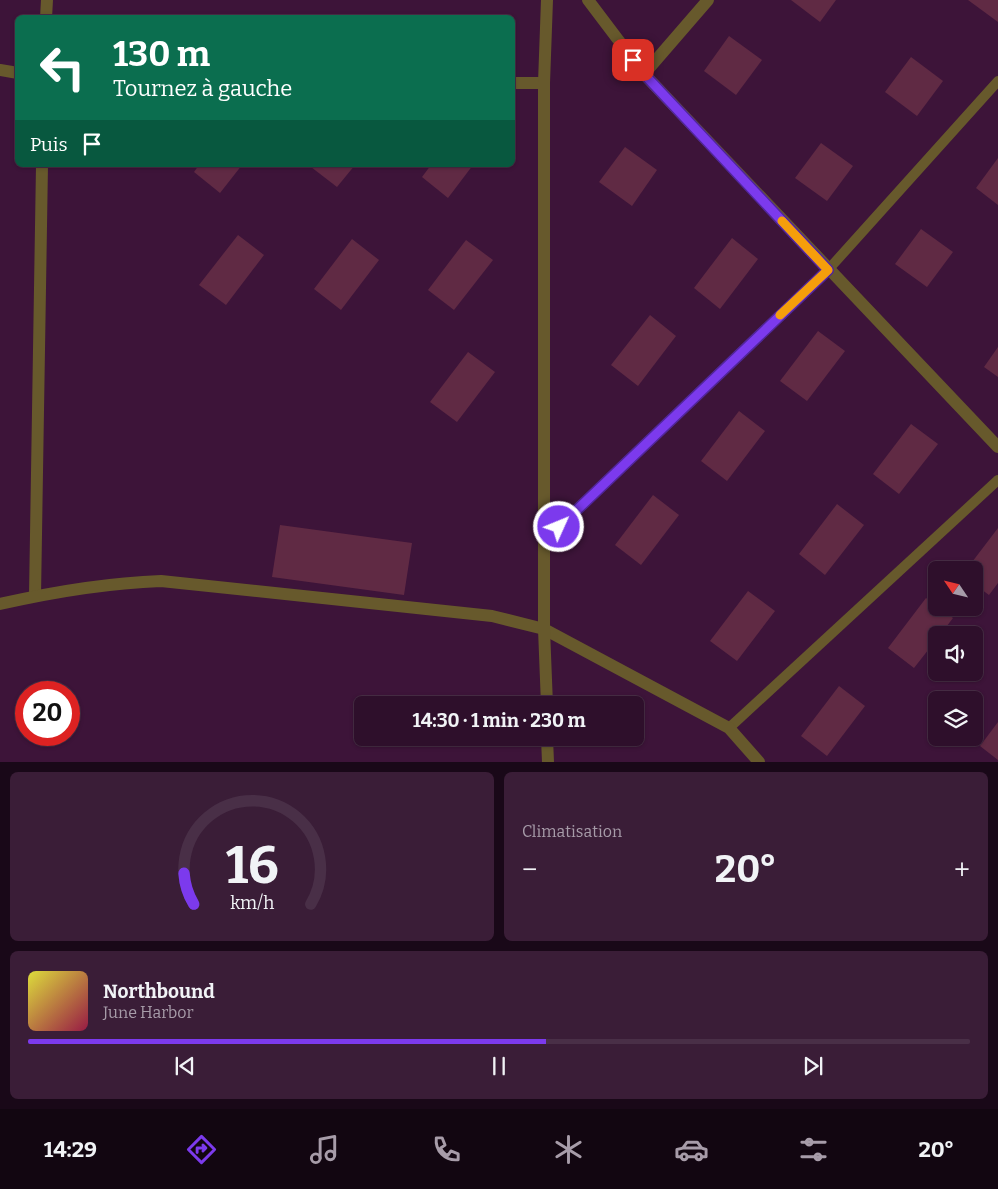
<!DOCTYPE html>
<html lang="fr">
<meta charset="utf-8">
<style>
:root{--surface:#2e0f2b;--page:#3a1d37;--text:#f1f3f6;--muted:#a79ca9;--line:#492f47;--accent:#7c3aed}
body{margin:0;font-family:Bitter,serif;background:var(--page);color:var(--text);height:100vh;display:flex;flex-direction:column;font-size:19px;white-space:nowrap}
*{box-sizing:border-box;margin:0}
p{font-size:16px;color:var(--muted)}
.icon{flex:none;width:28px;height:28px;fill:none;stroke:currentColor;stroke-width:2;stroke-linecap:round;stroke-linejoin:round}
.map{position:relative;height:762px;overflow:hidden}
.panel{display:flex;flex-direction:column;gap:10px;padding:10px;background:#190818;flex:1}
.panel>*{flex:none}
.guide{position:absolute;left:15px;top:15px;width:500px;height:152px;border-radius:8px;box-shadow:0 1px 4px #0004,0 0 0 1px var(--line);background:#0b6e4f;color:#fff;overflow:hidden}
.needle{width:32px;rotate:305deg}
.buttons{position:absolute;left:928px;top:561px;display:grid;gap:10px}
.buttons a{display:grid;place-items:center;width:55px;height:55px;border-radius:8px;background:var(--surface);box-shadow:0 1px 4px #0004,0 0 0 1px var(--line);font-size:25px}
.speed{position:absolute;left:15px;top:681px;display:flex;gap:10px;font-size:25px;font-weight:700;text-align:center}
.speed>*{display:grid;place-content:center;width:65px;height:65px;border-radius:50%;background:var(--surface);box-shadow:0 1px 4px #0004,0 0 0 1px var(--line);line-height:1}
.speed .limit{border:8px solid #d22;background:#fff;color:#111}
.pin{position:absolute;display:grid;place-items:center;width:42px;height:42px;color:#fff;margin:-21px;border-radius:10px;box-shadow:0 2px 8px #0006}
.me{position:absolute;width:55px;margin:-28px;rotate:46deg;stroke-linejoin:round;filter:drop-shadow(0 0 4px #0008)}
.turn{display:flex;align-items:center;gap:18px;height:105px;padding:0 15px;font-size:22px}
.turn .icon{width:65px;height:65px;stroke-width:2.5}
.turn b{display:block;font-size:35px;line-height:42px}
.then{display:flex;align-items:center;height:48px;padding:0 15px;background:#0003;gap:10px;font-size:19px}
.big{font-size:38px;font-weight:700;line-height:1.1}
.panel .tile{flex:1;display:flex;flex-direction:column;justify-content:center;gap:8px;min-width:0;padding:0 18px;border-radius:8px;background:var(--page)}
.panel .dial{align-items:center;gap:0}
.dial svg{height:130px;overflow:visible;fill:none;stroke:var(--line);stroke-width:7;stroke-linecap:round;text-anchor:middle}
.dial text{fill:var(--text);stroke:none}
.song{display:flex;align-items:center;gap:15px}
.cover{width:60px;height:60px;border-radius:8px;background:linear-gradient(135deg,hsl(60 70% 55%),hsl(340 70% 35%))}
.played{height:5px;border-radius:2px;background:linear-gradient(90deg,var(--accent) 55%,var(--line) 55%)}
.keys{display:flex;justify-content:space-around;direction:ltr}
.heat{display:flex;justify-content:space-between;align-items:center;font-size:28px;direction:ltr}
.panel .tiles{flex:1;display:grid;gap:10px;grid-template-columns:1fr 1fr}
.tile:last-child{grid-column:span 2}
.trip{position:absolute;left:354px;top:696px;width:290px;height:50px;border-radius:8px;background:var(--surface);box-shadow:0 1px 4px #0004,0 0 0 1px var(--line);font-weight:700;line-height:50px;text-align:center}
.dock{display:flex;height:80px;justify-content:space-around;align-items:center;background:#120611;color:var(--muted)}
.dock .icon{width:35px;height:35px}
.dock .on{color:var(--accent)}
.dock b{font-size:22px;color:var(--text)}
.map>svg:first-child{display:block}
.building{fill:#602a44}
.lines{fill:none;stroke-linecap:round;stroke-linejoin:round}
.lane{stroke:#67592c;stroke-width:10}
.street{stroke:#67592c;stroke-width:12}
.route-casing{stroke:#51269a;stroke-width:12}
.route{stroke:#7c3aed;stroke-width:9}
.slow{stroke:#f59e0b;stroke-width:9}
</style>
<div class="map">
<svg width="998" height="762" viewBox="0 0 998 762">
<rect width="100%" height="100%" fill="#3d1439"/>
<g class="building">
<path d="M791,0H836L820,22Z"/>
<path d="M968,0H998V22Z"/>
<path d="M729,36L762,60L736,95L704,71Z"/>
<path d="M911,57L943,81L917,116L885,92Z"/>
<path d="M821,143L853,166L827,201L795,178Z"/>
<path d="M625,147L657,170L632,206L599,182Z"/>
<path d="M998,158V205L976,188Z"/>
<path d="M199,165H242L220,193L194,172Z"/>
<path d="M312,165H355L337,187L311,167Z"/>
<path d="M431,165H473L448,198L422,177Z"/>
<path d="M921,229L953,252L927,287L895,264Z"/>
<path d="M238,235L264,255L226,305L199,285Z"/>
<path d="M732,238L758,259L720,309L694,288Z"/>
<path d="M352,239L379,260L341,310L314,289Z"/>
<path d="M466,240L493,260L454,310L428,290Z"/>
<path d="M650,315L676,336L638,386L611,365Z"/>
<path d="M818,331L845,351L807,401L780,381Z"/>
<path d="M998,347V377L984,367Z"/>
<path d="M468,352L495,372L457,422L430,402Z"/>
<path d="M739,411L765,431L727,481L701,461Z"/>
<path d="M911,424L938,444L899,494L873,474Z"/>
<path d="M653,495L679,515L641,565L615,545Z"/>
<path d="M837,504L864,525L825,575L799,554Z"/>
<path d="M280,525L412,543L404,595L272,577Z"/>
<path d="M998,528V583L989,595L974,584V570H966Z"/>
<path d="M748,591L775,611L737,661L710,641Z"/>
<path d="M926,598L953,618L940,635H936V640L914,668L888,648Z"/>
<path d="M839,686L865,706L827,756L801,736Z"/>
<path d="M998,722V760L980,746Z"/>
</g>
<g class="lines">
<g class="lane">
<path d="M545,540L828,270L998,81"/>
<path d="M729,728L998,480"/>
</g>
<g class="street">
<path d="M588,0L644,74L998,447"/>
<path d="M46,18L47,0"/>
<path d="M0,70L18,73"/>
<path d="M644,74L708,0"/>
<path d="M512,83H544"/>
<path d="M35,596L42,165"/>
<path d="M0,604C53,592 107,583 161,581L492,616L544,629L729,728L759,762"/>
<path d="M547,705L544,629V83L547,0"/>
<path d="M547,738L548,762"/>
</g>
</g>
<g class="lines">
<defs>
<path id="route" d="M559,527L828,270L644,74L633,60"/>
</defs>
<use href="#route" class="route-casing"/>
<use href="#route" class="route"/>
<path class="slow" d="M780,315L828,270L782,221"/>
</g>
</svg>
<div class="buttons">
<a><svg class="needle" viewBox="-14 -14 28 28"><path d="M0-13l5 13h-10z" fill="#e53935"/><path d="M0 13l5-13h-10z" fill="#a79ca9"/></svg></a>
<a><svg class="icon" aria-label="sound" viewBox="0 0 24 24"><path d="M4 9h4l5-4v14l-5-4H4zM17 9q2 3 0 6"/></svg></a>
<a><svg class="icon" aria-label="layers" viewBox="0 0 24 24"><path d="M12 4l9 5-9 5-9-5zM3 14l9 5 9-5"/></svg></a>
</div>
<div class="speed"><div class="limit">20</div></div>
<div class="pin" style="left:633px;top:60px;background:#d93025"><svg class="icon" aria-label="arrive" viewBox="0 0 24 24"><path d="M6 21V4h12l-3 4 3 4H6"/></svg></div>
<svg class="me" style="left:559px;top:527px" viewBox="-20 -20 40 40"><circle r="17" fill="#7c3aed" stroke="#fff" stroke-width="3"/><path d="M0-11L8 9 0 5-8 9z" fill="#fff"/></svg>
<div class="trip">14:30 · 1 min · 230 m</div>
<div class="guide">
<div class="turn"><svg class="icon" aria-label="left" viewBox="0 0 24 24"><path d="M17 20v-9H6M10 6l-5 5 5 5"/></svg><div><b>130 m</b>Tournez à gauche</div></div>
<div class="then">Puis<svg class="icon" aria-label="arrive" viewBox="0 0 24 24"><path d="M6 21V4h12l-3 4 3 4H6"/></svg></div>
</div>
</div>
<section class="panel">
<div class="tiles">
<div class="tile dial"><svg viewBox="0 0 100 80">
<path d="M14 69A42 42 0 1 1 86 69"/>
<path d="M14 69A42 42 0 0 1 8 50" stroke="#7c3aed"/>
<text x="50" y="56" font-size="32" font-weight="700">16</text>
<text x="50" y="72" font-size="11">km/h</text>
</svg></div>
<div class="tile"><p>Climatisation</p>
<div class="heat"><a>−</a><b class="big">20°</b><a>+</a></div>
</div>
<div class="tile">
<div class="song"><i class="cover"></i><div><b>Northbound</b><p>June Harbor</p></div></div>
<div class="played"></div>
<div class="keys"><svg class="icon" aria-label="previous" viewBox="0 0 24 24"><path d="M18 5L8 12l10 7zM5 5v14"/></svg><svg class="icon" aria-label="pause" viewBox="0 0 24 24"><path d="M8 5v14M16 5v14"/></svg><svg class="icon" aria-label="next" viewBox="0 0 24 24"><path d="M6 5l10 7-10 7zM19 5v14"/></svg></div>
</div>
</div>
</section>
<nav class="dock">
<b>14:29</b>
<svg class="icon on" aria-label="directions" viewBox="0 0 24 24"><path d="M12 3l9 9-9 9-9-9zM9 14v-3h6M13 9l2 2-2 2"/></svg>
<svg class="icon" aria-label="music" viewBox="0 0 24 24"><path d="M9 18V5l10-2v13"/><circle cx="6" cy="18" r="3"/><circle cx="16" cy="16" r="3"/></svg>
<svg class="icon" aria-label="phone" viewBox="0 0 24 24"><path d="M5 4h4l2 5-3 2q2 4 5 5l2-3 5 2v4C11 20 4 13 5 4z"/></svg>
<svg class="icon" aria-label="climate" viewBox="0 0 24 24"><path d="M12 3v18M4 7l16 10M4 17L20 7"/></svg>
<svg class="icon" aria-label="car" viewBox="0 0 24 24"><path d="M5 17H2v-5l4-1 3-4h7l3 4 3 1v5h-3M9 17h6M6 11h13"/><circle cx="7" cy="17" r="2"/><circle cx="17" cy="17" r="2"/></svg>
<svg class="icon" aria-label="filters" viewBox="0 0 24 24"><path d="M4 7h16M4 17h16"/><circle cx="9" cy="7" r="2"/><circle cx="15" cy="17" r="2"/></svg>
<b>20°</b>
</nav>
